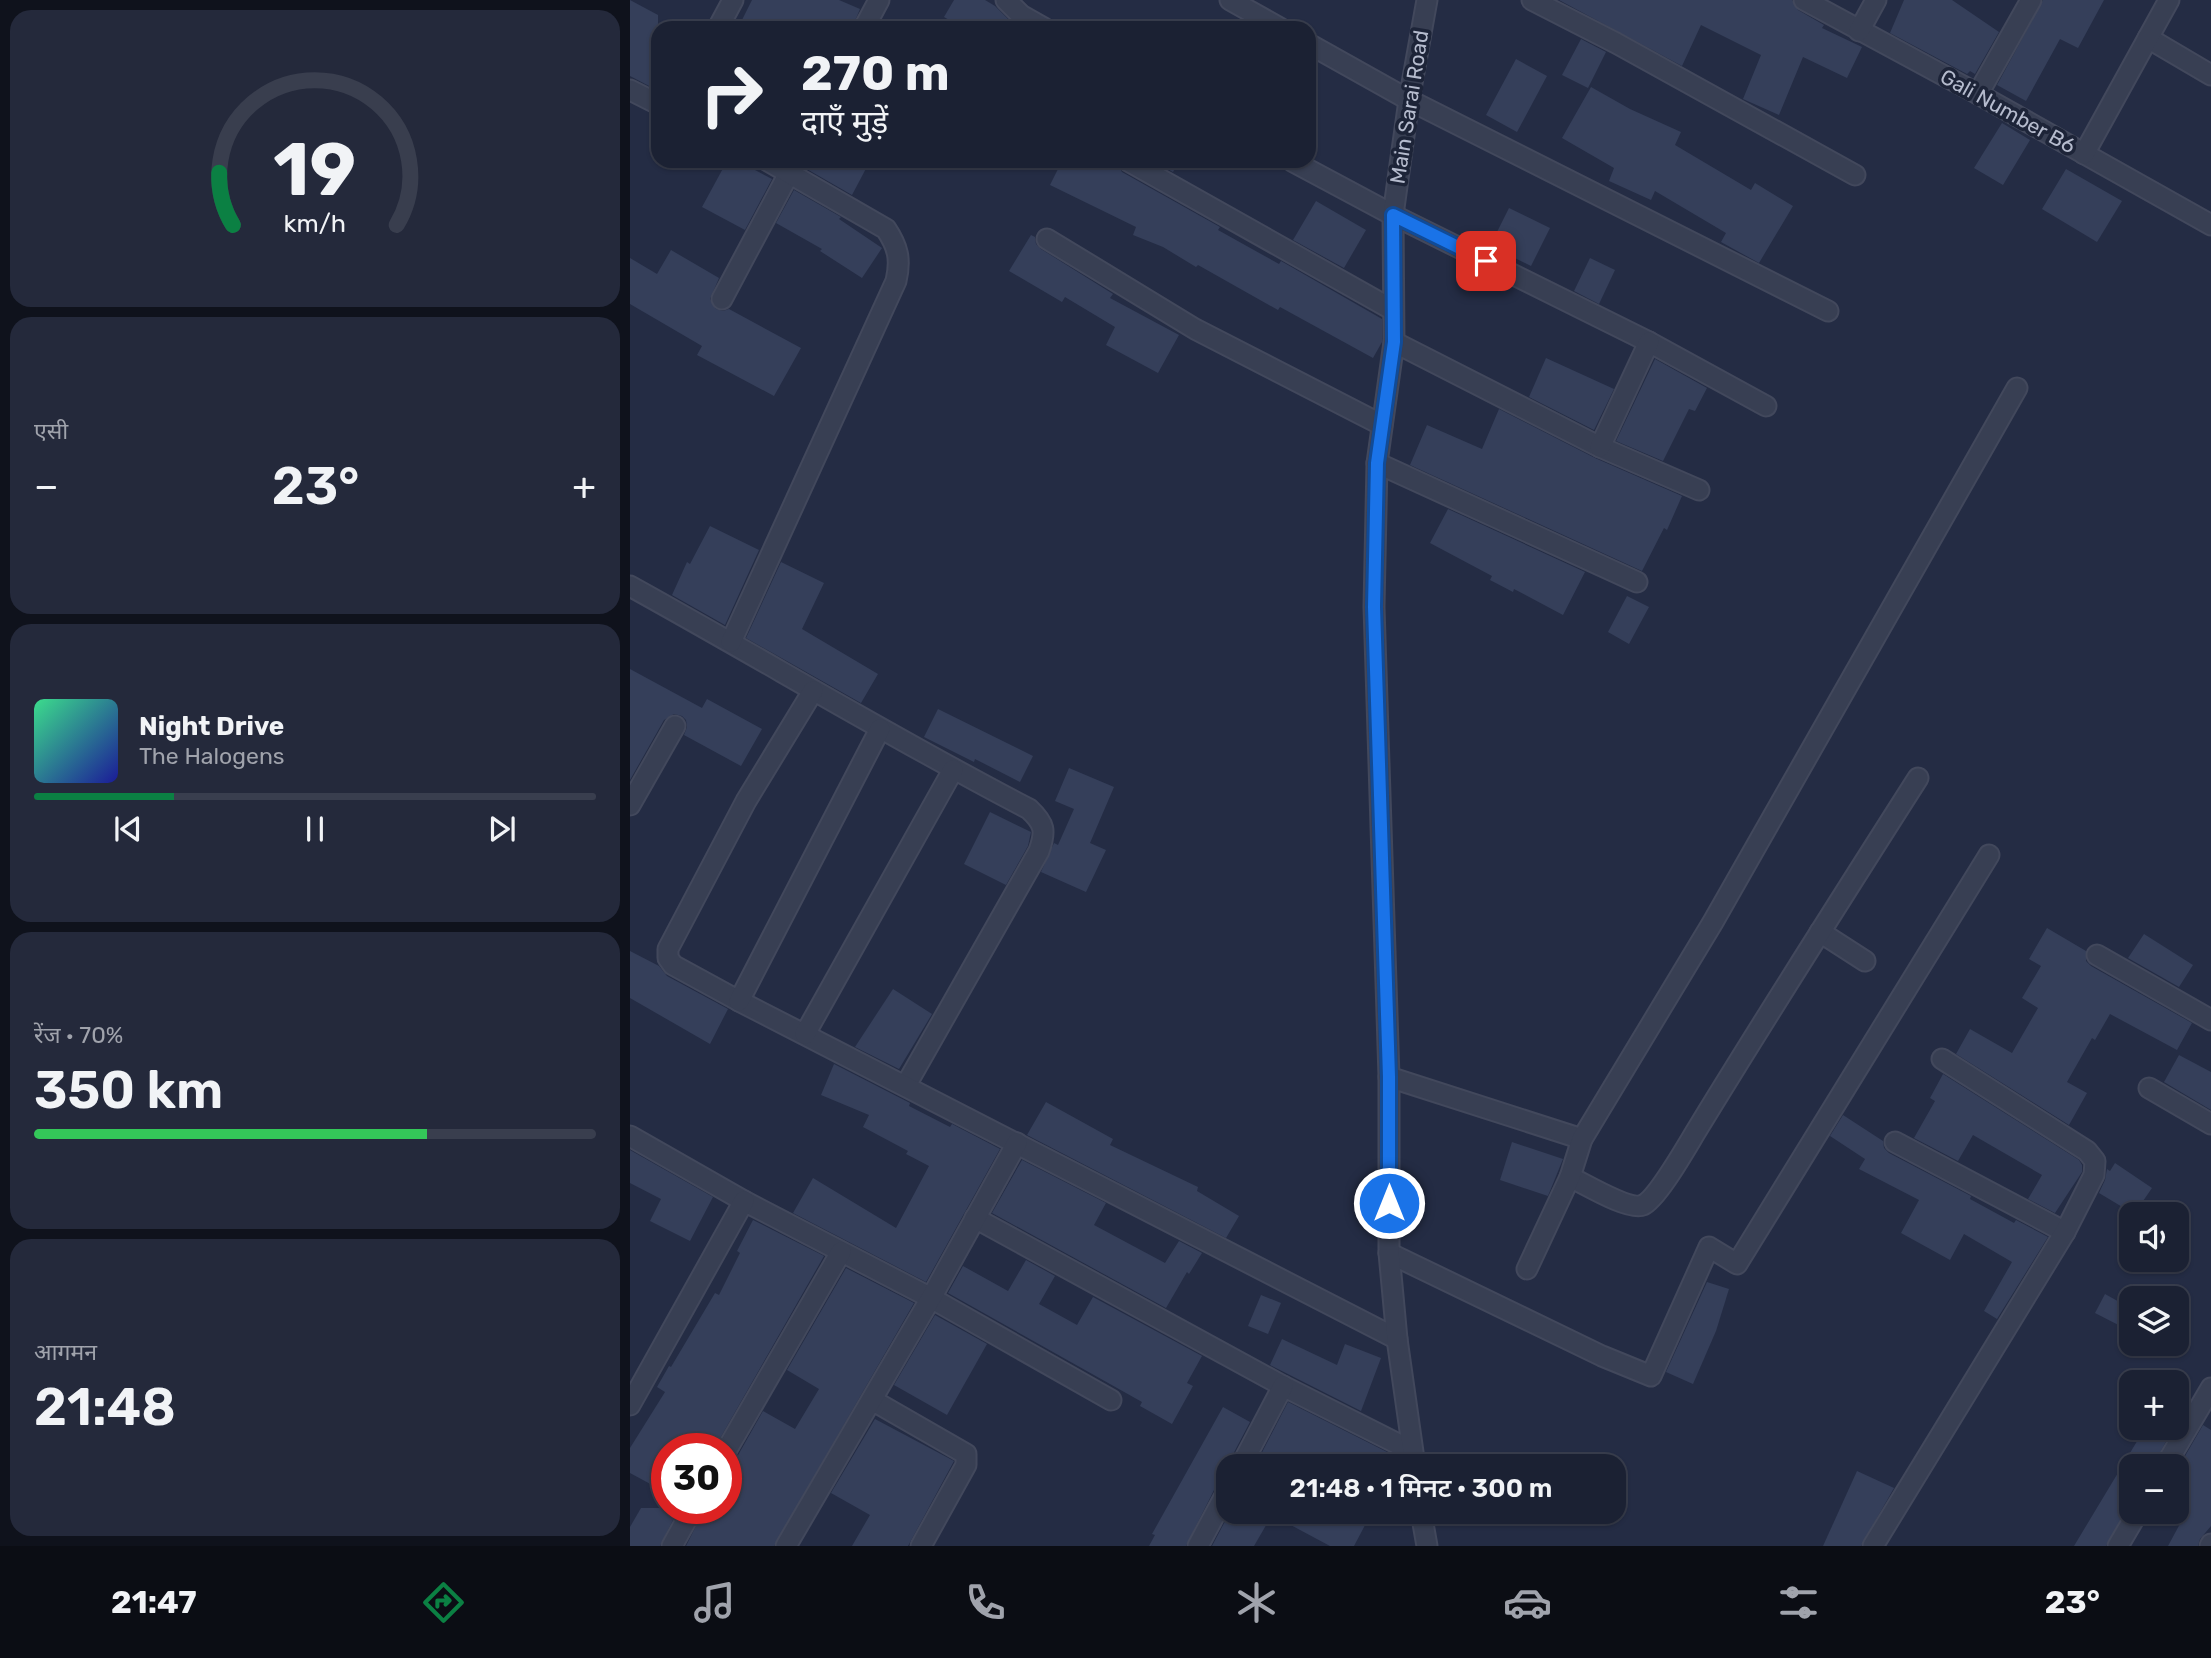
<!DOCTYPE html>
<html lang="hi">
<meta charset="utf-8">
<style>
:root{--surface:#1b2133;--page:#24293b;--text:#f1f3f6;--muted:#a0a3ac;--line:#393e4e;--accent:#0b8043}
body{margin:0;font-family:Rubik,"Noto Sans Devanagari",sans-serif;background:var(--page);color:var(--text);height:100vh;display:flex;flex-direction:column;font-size:26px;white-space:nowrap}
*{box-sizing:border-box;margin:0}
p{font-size:23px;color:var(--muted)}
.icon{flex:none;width:38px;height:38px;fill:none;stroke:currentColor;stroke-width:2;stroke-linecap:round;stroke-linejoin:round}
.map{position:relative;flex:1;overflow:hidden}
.panel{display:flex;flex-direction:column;gap:10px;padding:10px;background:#0f121c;width:630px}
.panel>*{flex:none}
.top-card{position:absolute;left:21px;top:21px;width:665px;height:147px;border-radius:21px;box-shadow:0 2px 5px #0004,0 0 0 2px var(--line);background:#1b2133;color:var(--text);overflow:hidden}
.controls{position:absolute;left:1489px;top:1202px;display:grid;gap:14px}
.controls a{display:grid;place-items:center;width:70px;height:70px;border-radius:14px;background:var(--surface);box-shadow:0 2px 5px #0004,0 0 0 2px var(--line);font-size:35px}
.speed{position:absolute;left:21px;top:1433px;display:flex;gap:14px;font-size:35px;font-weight:700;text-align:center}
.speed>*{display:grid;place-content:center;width:91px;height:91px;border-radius:50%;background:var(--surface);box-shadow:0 2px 5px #0004,0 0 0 2px var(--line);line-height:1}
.speed .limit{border:10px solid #d22;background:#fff;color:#111}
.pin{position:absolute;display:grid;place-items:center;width:60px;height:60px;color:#fff;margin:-30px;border-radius:14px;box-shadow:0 4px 10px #0006}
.me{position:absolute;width:77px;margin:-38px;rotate:0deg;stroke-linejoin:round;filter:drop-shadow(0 0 5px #0008)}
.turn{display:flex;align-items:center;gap:24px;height:147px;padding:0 35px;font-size:32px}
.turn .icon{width:91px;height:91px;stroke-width:2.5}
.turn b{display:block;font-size:49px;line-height:60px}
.big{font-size:52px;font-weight:600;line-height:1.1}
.panel .widget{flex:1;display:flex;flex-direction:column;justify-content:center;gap:10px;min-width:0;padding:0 24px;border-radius:21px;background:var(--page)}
.panel .dial{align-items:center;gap:0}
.dial svg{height:182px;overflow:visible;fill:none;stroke:var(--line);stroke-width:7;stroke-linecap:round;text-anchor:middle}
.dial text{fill:var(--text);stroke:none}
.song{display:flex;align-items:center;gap:21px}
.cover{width:84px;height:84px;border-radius:10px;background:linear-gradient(135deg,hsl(150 70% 55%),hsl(240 70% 35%))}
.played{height:7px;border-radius:4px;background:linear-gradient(90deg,var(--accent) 25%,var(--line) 25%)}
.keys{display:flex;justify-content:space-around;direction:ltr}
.heat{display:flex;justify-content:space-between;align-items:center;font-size:38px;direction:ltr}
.charge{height:10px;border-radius:5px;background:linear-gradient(90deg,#34c759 70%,var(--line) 0)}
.trip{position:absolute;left:586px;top:1454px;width:410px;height:70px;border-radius:21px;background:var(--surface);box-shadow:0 2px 5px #0004,0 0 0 2px var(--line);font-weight:600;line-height:70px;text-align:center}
.tab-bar{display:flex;height:112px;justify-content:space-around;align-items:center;background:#0b0d14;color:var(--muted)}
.tab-bar .icon{width:49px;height:49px}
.tab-bar .on{color:var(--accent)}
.tab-bar b{font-size:32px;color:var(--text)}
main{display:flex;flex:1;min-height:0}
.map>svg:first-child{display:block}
.building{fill:#353f5a}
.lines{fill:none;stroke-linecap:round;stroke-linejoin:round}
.street-casing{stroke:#42485c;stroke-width:23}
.street{stroke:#383f53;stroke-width:19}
.route-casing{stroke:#114b97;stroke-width:18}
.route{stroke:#1a73e8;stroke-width:12}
.labels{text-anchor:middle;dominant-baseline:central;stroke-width:7;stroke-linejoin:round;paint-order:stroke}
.street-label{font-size:21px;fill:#b5bbcd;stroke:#1d2438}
</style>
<main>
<section class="panel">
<div class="widget dial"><svg viewBox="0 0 100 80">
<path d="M14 69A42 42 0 1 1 86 69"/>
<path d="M14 69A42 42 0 0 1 8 46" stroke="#0b8043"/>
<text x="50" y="56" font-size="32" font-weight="700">19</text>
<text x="50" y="72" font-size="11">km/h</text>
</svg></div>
<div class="widget"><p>एसी</p>
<div class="heat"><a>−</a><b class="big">23°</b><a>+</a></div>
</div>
<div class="widget">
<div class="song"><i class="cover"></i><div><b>Night Drive</b><p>The Halogens</p></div></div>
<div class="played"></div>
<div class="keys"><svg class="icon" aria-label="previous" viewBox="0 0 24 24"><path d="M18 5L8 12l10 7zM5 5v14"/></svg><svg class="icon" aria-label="pause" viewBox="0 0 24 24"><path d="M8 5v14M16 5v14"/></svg><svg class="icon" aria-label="next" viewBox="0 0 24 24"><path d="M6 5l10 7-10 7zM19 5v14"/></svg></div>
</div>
<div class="widget"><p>रेंज · 70%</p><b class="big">350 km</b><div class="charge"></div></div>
<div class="widget"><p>आगमन</p><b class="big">21:48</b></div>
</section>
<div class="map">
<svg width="1581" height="1546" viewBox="0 0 1581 1546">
<rect width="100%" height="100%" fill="#242c44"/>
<g class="building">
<path d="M0,0L28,15V75L21,87L0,76Z"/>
<path d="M122,0H209L230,9L222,28H108Z"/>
<path d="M324,0H355L365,6L380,21L376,28H333L314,17Z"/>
<path d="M929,0H1162L1168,10L1194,25L1192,28L1232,47L1217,78L1173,57L1149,115L1113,99L1131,55L1071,25L1052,66Z"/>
<path d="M1274,0H1322L1369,32L1345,74L1340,71L1337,74L1260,33Z"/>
<path d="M1413,0H1474L1448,48L1430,39L1396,101L1367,85Z"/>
<path d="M951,39L976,52L958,88L932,75Z"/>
<path d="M886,59L917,76L887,132L856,115Z"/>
<path d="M961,87L1000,109L1051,132L1045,145L1121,190L1125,183L1163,206L1129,263L1091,242L1096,233L1025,191L1021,200L979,181L984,168L932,138Z"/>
<path d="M1372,123L1400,140L1373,185L1344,168Z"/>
<path d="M97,161H108L142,179L115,230L72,207Z"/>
<path d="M177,161H240L222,195L175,168Z"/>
<path d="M432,161H486L492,172L590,227L588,230L649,264L651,261L752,319V342L743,358L650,307L648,310L568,265L566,267L533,247L503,235L506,227L420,185Z"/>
<path d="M523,161H549L543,172Z"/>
<path d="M1436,169L1492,201L1467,242L1412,209Z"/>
<path d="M164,190L211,217L209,219L252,248L232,278L190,251L192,249L146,223Z"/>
<path d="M686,201L736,230L714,268L663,240Z"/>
<path d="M879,208L920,228L901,266L860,246Z"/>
<path d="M401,235L405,237L406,244L411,249L483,294L480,298L549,335L528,373L476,345L485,327L435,297L432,302L379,271Z"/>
<path d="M41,250L89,278L80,299L86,309L93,311L99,309L171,348L144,396L67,355L72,346L0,304V258L27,274Z"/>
<path d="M960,258L985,270L969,304L944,291Z"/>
<path d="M916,358L984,389L964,430L899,397Z"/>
<path d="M1025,359L1077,388L1065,411L1059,409L1033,461L986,441Z"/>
<path d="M869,409L965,458L1052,496L1037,530L1034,528L1012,571L780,465L797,425L852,449Z"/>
<path d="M818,509L955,572L933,615L884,589L883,592L860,580L862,576L800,543Z"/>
<path d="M80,526L129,550L95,625L42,595L57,562L60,564Z"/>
<path d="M151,562L194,583L172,629L248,674L231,703L116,638Z"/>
<path d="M997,596L1019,607L999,644L978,632Z"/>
<path d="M0,669L72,708L77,699L132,729L111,766L54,735L57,727L56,720L52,716L44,714L34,720L0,780Z"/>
<path d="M308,709L403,756L390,782L345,759L344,762L294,737Z"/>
<path d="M439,768L484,787L460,843L476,850L456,892L411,872L424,843L428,845L444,809L425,801Z"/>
<path d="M360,812L401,832L398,846L376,885L334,864Z"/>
<path d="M1417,928L1456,951V961L1461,966L1562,1023L1547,1050L1480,1014L1465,1040L1462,1038L1437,1082L1457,1093L1439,1125L1326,1054L1340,1029L1382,1053L1408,1008L1392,998L1411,966L1399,959Z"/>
<path d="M1514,934L1563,965L1549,987L1498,958Z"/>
<path d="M0,951L29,966L37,976L98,1009L80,1044L0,998Z"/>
<path d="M263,989L302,1014L269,1069L225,1047Z"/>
<path d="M1549,1055L1581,1072V1110L1534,1082Z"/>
<path d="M204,1064L280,1103L279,1106L320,1127L322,1124L370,1149L296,1282L163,1213L183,1178L266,1228L299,1166L276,1154L278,1151L233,1127L239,1115L191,1095Z"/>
<path d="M1313,1074L1449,1160L1452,1165V1172L1425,1213L1398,1199L1412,1175L1343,1135L1328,1161L1284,1138L1305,1101L1300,1098Z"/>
<path d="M416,1102L483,1139L480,1145L568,1187L567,1191L609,1216L596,1238L397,1135Z"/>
<path d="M1213,1115L1253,1141L1254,1148L1259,1153L1341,1196L1340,1199L1384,1223L1386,1220L1418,1237L1367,1319L1354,1311L1382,1262L1334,1234L1320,1260L1271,1233L1289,1200L1229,1169L1235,1159L1200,1136Z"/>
<path d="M882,1142L933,1159L918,1196L870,1180Z"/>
<path d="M0,1150L83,1197L60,1241L20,1221L31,1199L0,1183Z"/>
<path d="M392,1160L476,1203L464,1225L535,1263L549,1241L572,1253L559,1274L557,1272L536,1308L362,1213Z"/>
<path d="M1485,1163L1522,1188L1504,1214L1469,1193L1475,1180L1477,1169L1480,1171Z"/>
<path d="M123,1220L194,1256L84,1449H37V1493L0,1473V1448L35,1392L27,1387L39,1366L41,1367L85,1293L89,1295L110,1253L107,1251Z"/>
<path d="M396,1260L425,1276L409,1304L447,1325L463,1297L572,1356L557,1383L563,1386L542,1424L510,1406L512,1402L318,1293L333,1266L378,1291Z"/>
<path d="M216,1268L284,1303L144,1546H56L75,1508H96V1463L107,1457L133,1411L165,1429L189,1389L157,1370Z"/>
<path d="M1077,1282L1099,1289L1086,1331L1063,1384L1036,1372Z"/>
<path d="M1475,1294L1502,1309V1332L1465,1313Z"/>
<path d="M631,1295L651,1303L638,1334L618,1326Z"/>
<path d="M305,1315L357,1344L317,1415L264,1385Z"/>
<path d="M652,1339L707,1365L715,1344L751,1358L731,1411L640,1365Z"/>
<path d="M658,1402L761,1454L753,1466H625Z"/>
<path d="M593,1407L620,1422L600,1460L598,1478L592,1479L587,1484L556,1546H519L525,1535L522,1534Z"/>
<path d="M245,1419L324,1461L278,1546H222L240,1515L201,1493Z"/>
<path d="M1573,1425L1581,1430V1526L1570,1539L1568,1546H1538L1558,1509L1547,1503V1470Z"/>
<path d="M1515,1428H1543L1523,1466H1502V1502L1476,1546H1444Z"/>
<path d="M1227,1471L1264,1488L1231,1546H1193Z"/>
<path d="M11,1508H49L30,1546H0V1527Z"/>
<path d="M600,1512H742L724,1546H700L642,1515L624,1546H582Z"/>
</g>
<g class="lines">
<defs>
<g id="street">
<path d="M376,0L391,15L414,28"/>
<path d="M600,0L650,28"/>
<path d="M902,0L986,43L1225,175"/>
<path d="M1174,0L1348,94L1581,225"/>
<path d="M88,28L103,0"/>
<path d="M234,28L249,0"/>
<path d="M1229,31L1246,0"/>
<path d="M1518,38L1581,75"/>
<path d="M679,44L779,100L1198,311"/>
<path d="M0,90L28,104"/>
<path d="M1348,94L1401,0"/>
<path d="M1454,154L1539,0"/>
<path d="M498,161L763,310"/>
<path d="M662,161L763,215L1019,342L1136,406"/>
<path d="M417,239L565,329L752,425"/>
<path d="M92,299L165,162"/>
<path d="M764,342L970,447L1069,490"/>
<path d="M970,447L1019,342"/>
<path d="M747,463L1007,582"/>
<path d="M0,586C134,660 264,739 399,809C415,824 416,831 409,851L276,1085"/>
<path d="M101,642L266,281C271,259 268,247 256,229L138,161"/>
<path d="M183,691L116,801L38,949V958L43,965L109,1001L767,1339"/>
<path d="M0,805L45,726"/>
<path d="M1190,932L1235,961"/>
<path d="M1467,955L1581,1020"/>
<path d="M109,1001L250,729"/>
<path d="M175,1034L323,770"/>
<path d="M759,1077L952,1139"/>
<path d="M1519,1088L1581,1124"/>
<path d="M0,1136L114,1201L301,1298L481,1400"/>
<path d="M1265,1142L1435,1232"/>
<path d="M940,1177C955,1184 999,1211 1013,1205C1028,1198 1058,1144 1068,1128C1140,1010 1214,894 1288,778"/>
<path d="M345,1218L653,1386L782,1451"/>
<path d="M759,1253L972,1356L1021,1376L1079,1247L1107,1264L1359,855"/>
<path d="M897,1269L940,1177L952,1139L1083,922L1387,388"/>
<path d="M242,1400L336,1454V1465L291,1546"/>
<path d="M0,1405L114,1201"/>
<path d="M96,1451L211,1252"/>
<path d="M611,1466L653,1386"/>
<path d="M785,1466L767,1339L759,1253V1077L744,607L747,463L764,342L763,215L779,100L797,0"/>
<path d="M1535,1466L1581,1388"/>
<path d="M791,1512L797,1546"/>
<path d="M42,1546L63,1508"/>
<path d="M156,1546L301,1298L387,1143"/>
<path d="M568,1546L598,1490"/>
<path d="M1243,1546L1435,1232L1464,1175L1465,1161L1457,1151L1312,1059"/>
<path d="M1488,1546L1508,1512"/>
<path d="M1580,1546L1581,1544"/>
</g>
</defs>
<use href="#street" class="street-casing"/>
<use href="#street" class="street"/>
</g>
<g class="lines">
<defs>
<path id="route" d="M759,1203V1077L744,607L747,463L764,342L763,215L856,261"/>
</defs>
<use href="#route" class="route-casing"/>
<use href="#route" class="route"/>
</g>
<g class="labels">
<g class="street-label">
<text transform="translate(779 107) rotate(-81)">Main Sarai Road</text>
<text transform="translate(1378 111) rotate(29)">Gali Number B6</text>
</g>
</g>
</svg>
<div class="controls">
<a><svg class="icon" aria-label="sound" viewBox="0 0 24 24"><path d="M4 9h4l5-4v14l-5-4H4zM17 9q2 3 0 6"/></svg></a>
<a><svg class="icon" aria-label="layers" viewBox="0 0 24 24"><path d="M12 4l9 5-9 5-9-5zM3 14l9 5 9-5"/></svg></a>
<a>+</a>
<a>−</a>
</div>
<div class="speed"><div class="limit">30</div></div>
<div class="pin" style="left:856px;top:261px;background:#d93025"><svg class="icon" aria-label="arrive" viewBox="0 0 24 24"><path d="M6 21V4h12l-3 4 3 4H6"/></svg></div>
<svg class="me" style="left:759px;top:1203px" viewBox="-20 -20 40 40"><circle r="17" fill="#1a73e8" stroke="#fff" stroke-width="3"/><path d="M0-11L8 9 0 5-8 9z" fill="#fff"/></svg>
<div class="trip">21:48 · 1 मिनट · 300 m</div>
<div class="top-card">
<div class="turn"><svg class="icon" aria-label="right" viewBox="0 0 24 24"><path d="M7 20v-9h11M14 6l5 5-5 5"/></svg><div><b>270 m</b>दाएँ मुड़ें</div></div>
</div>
</div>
</main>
<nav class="tab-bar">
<b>21:47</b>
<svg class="icon on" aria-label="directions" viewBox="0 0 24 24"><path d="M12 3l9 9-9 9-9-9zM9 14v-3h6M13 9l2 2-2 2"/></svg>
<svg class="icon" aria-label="music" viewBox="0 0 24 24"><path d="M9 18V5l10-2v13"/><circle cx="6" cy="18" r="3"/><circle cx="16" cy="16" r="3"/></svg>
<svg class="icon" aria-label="phone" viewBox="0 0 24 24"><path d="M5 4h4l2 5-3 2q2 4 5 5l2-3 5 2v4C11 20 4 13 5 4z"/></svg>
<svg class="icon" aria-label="climate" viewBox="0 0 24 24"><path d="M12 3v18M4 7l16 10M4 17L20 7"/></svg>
<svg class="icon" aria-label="car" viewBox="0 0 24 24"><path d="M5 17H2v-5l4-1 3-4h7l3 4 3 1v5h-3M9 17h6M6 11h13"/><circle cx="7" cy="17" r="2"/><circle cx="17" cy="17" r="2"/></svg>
<svg class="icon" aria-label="filters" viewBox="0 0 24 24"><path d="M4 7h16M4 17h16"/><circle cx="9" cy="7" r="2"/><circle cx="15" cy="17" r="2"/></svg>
<b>23°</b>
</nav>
